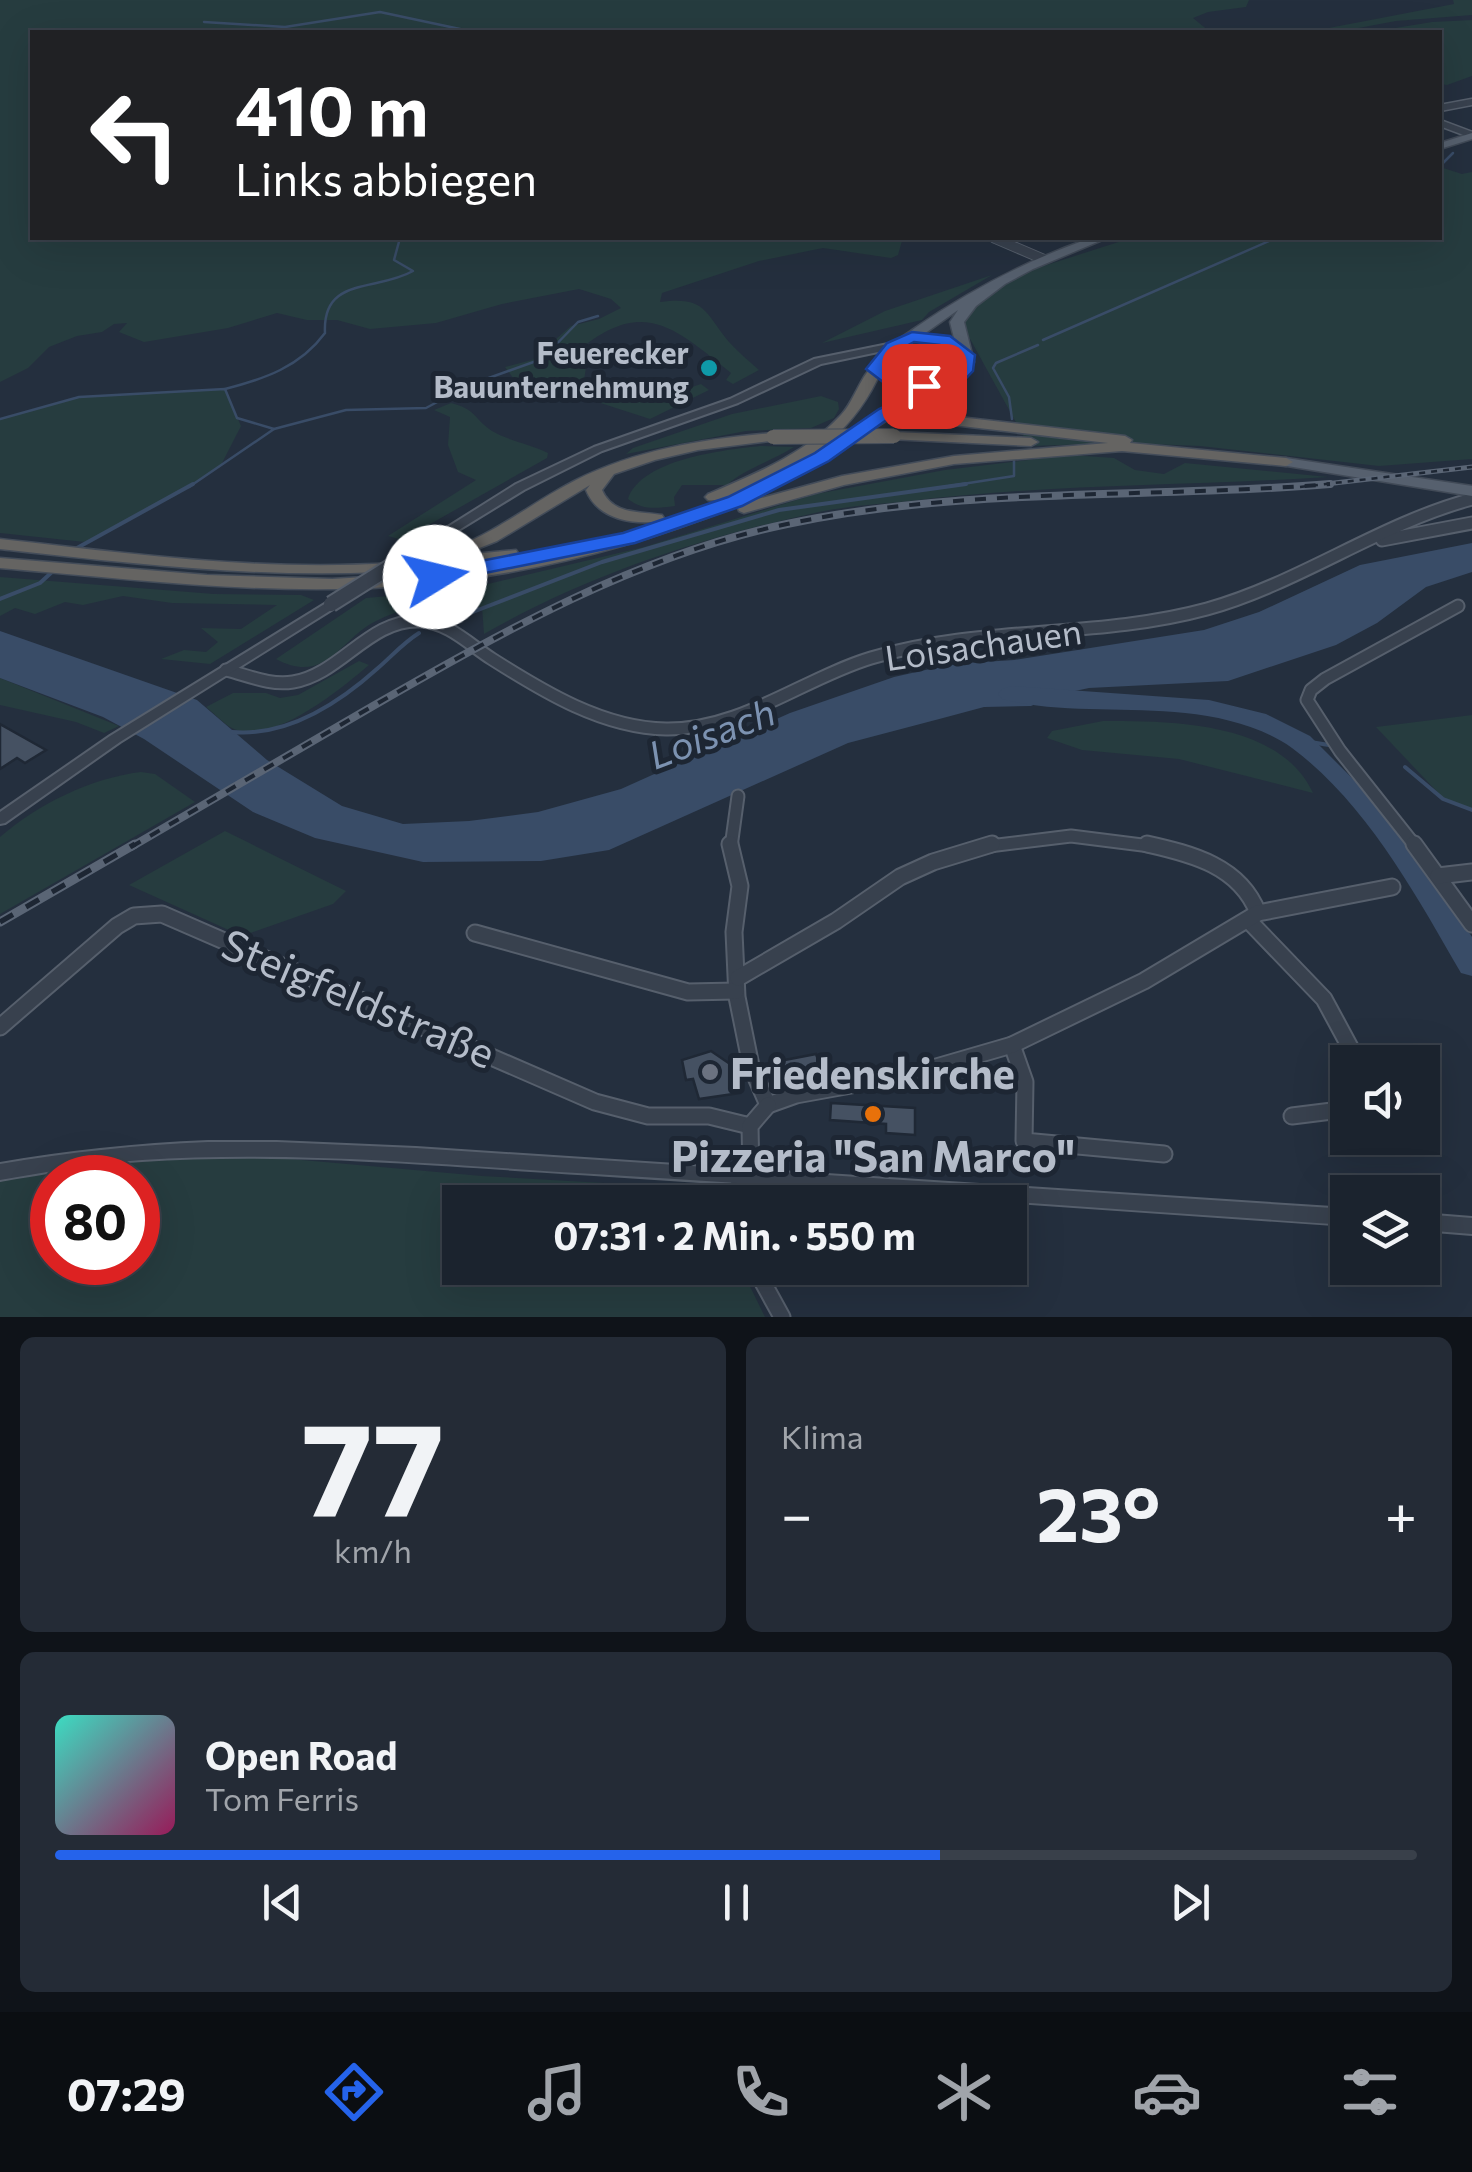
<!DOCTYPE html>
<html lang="de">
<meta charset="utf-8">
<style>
:root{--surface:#1b232e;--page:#242b36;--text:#f1f3f6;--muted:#a0a4aa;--line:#39404a;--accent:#2563eb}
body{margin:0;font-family:Commissioner,sans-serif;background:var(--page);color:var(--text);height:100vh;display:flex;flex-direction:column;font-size:38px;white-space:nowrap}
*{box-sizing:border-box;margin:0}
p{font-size:32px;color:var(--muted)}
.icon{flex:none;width:55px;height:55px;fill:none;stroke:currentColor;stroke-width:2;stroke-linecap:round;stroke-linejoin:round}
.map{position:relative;height:1317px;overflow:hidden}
.sheet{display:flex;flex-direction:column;gap:20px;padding:20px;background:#0f1319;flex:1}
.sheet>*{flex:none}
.hud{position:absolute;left:30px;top:30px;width:1412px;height:210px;border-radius:0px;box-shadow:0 10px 40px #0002,0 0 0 2px var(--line);background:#202124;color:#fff;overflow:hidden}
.tools{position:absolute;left:1330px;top:1045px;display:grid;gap:20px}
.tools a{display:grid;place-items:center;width:110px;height:110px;border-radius:0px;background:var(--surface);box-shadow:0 10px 40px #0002,0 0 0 2px var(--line);font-size:50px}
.speed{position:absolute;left:30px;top:1155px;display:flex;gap:20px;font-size:50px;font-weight:700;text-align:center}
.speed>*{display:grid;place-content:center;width:130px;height:130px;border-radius:50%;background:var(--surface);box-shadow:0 10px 40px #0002,0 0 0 2px var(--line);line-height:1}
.speed .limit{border:15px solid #d22;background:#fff;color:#111}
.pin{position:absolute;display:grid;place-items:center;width:85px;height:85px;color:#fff;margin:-42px;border-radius:20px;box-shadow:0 5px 15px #0006}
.me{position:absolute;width:110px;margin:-55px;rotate:81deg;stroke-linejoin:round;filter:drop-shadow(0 0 8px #0008)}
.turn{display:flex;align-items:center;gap:35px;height:210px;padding:0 40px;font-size:45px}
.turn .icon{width:130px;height:130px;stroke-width:2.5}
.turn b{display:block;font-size:70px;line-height:85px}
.big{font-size:75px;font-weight:700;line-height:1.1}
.sheet .tile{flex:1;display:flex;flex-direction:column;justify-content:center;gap:15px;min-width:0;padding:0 35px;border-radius:15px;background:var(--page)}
.sheet .dial{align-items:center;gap:0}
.dial b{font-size:130px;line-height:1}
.song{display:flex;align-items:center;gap:30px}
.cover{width:120px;height:120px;border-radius:15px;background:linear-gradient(135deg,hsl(170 70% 55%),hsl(330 70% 35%))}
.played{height:10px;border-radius:5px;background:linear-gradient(90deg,var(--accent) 65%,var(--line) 65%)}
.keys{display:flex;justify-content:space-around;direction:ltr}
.heat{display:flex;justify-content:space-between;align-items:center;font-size:55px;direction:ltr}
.sheet .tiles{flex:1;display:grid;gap:20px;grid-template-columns:1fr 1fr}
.tile:last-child{grid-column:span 2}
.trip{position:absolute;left:442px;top:1185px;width:585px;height:100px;border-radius:0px;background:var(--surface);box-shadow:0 10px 40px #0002,0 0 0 2px var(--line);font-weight:700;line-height:100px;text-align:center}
.tab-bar{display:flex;height:160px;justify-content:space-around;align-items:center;background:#0b0e12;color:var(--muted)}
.tab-bar .icon{width:70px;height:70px}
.tab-bar .active{color:var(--accent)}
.tab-bar b{font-size:45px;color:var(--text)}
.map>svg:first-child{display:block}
.green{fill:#263c3f;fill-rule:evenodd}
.water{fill:#394c67}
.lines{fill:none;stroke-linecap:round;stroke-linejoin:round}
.stream-far1{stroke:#394c67;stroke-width:2.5}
.stream{stroke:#394c67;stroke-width:4}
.river{fill:#394c67;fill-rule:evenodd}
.building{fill:#455162;stroke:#1f2835;stroke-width:2.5}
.minor-far3-casing{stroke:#565f6c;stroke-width:9}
.minor-far2-casing{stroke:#565f6c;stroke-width:11}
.minor-far1-casing{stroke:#565f6c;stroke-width:15}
.minor-casing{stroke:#565f6c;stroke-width:19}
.tertiary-casing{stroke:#565f6c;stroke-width:4}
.primary-casing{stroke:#414a57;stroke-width:3}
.trunk-casing{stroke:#434c59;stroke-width:3}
.minor-far3{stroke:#38414e;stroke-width:6}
.minor-far2{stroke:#38414e;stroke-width:9}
.minor-far1{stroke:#38414e;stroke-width:11}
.minor{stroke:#38414e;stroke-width:15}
.tertiary{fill:#38414e;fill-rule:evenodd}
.primary{fill:#56606e;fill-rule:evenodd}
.trunk{fill:#656462;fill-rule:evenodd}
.rail-far2-casing{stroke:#5a6575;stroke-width:5}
.rail-far1-casing{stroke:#5a6575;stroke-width:8}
.rail-casing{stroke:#5a6575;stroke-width:9}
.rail-far2{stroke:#1d2633;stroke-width:2.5;stroke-dasharray:6;stroke-linecap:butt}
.rail-far1{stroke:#1d2633;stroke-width:4;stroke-dasharray:11;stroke-linecap:butt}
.rail{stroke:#1d2633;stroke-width:5;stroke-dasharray:15;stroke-linecap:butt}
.tertiary-bridge-casing{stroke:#565f6c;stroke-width:18;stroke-linecap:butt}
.trunk-bridge-casing{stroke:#434c59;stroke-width:16;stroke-linecap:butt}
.tertiary-bridge{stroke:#38414e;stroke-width:14}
.trunk-bridge{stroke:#656462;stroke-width:14}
.route{fill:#2563eb;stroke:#184099;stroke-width:2.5;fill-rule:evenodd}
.culture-dot{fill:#0f9aa8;stroke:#1d2633;stroke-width:4}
.worship-dot{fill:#6b7280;stroke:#1d2633;stroke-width:4}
.food-dot{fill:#e8710a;stroke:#1d2633;stroke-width:4}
.labels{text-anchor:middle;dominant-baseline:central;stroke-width:10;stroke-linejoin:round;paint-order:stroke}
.far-poi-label{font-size:30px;font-weight:bold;fill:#b4bcc9;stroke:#1d2633;text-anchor:end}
.street-label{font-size:35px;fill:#b4bcc9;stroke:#1d2633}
.water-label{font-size:38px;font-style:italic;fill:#7c92b1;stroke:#1d2633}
.near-street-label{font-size:42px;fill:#b4bcc9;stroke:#1d2633}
.near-poi-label{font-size:42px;font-weight:bold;fill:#b4bcc9;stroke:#1d2633;text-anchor:start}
</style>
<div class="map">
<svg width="1472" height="1317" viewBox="0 0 1472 1317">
<rect width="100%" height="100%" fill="#242f3e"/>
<g class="green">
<path d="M0,0H1249L1246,7L1208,12L1193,18L1210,32H32V238H915L902,241L898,255L891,258L823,248L759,261L662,293L660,302C705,296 704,311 729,342C738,352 749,361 759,370L733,384L726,380L731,373C671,324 641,297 574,354L586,367L584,381L647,402L701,384L709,390L650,419L588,399H559L542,388L516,382L505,367L532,360L571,326L599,319L621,308L611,299L579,289L502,304L436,323L370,329L337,320H307L277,313L228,328L144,342L119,332L127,323L114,324L102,332L77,336L49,347L28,368L0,382Z"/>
<path d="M1453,0H1472V15L1396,21L1337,32H1308L1454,4Z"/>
<path d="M1472,20V76L1447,85L1440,84V32H1371L1432,22Z"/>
<path d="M1440,167L1462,174L1472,172V459L1379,466L1200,446L1125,443L1029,446L964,328L963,323L985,295L1028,271L1131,238H1440Z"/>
<path d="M992,275L929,312L922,320L822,343L885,311Z"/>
<path d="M225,389L241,426L221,465L177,495L85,542L0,533V419L79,397Z"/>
<path d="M821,396L838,402L839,409L834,418L811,428L746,431L626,454L633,448L732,414Z"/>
<path d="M451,403C476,409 474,419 492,431C509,441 530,444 548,453L547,458L402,540L388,536L476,480L458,472L448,445L450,417L434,410Z"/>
<path d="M760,446L794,447C774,460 742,470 727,485H682L674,497L675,506C657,508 643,511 628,499C641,459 724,450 760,446Z"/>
<path d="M1069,455L1114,458L1135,470L1164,474L1185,463L1328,477C1189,486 1048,484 910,501C880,504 848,506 819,512C703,537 587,575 484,634L482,607C448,602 407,605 376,621C341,638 326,686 276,659L366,598L467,589L644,547L816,494L945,470Z"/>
<path d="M0,577L214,594L301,595L314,600L210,664L161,659L184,650L206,652L218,642L201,628L241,629L277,605L172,603L123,596L83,605L65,602L35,614L15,608L0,616Z"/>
<path d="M359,661L369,665C342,688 268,750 230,727C222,722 214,713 206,707L233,693H266L280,698L298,695Z"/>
<path d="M0,678L119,726L104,733L76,722L0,705Z"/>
<path d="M1472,715V809L1444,799L1376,727Z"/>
<path d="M1103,721C1170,721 1280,721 1313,793L1179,759L1082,750L1047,738L1052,731Z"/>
<path d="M141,772L155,774L195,802L0,914V837C38,804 91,778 141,772Z"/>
<path d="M225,831L346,891L333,904L242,936L129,885Z"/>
<path d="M247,1155L482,1176L691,1188L715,1198L716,1202H460V1268H741L765,1317H0V1181L155,1158ZM52,1178H138V1262H52Z"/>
</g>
<path class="water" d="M1472,543V572L1426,587L1377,623L1336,645L1228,681L1089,688L1056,695L1031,706L984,707L943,718L848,743L609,850L541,861L423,862L315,838L253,812L144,739L103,717L0,678V631L197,700L267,760L342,806L403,824L469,821L538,812L621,789L790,713L894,677L952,664L1014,660L1204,630L1259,612L1360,565Z"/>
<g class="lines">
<g class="stream-far1">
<path d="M204,22L285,27L380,12L474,32"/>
<path d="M1440,166L1453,153"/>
<path d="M1043,340L1276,238"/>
<path d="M225,389C264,379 300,367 325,333C322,276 376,292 413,271L394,260L400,238"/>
<path d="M0,419L79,397L225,389L237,418L274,429L189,487"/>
<path d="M1012,419L1009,397L993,368L996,363L1038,345"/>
<path d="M274,429L346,410L426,408L469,385L542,359L578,322L598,316"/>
<path d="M943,487L1014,476V461"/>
</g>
<g class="stream">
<path d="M77,548L193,484"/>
<path d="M0,599L40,583L52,572"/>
<path d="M452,620L602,562L779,510L966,484"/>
<path d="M232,732C287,737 338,704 378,668C392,656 403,643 419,633"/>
<path d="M1298,740L1335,746"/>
<path d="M1405,767L1443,799L1472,810"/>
</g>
<path class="river" d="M1011,686L1209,700L1266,714L1310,736L1380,806L1451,904L1472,937V976L1461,973C1416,895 1366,803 1292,748C1261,726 1222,717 1185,713C1124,706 1061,714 1002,699L998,694L1002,689Z"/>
</g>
<g class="building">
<path d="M0,724L46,750L25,763L17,758L0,769Z"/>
<path d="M711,1051L733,1066L740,1093L699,1099L693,1079L686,1080L682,1060Z"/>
<path d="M816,1054L824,1076L776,1086L769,1063Z"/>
<path d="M831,1103L915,1108V1135L886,1133V1124L830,1120Z"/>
</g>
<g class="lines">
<defs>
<g id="minor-far3">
<path d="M1440,108L1472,102"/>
<path d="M1440,123L1472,135"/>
</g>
<path id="minor-far2" d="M994,238L1043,259"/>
<g id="minor-far1">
<path d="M1382,540L1472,523"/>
<path d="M226,670C247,675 270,686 293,682C341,674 369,619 420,621C448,622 470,645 492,659C544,692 603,728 666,729C741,730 802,679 871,658C981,625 1097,639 1207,609C1300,583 1379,524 1472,499"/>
<path d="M731,847L738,796"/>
<path d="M981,847L1071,836L1158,847"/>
<path d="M1416,847L1340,751L1307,700L1311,690L1325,679L1458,606"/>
</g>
<g id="minor">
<path d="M730,844L740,886L734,932L737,997L751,1066L768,1105"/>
<path d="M1147,844C1192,854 1240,866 1258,913"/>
<path d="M1414,844L1472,924"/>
<path d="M1438,876L1472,872"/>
<path d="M1249,921L1324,999L1358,1062"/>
<path d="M475,933L688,992L736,991"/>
<path d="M738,978L836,921L900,877L933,862L992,844"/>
<path d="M0,1027L117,926L134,916L162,914L595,1102L648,1116H709L750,1126"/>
<path d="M1012,1045L1025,1082L1024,1141L1164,1154"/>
<path d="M768,1105L796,1095L912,1074L1012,1045L1144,981L1258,913L1392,887"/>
<path d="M1292,1116L1348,1109"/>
<path d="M751,1176L750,1126L768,1105"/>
<path d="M738,1202L739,1175"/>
<path d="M755,1268L782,1317"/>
</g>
<g id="tertiary">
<path d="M893,343L897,344V348L821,364L738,403L602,451L524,490L418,555H410L408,552L516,484L594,447L730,399L814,359Z"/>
<path d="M331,600L338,604L336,607L120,742L5,823L0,824V812L110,736Z"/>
<path d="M208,1142H277L416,1148L1348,1209V1225C1096,1208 846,1189 594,1174C444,1165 293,1150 142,1160C94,1163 47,1172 0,1180V1164C69,1152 138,1145 208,1142Z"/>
<path d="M1422,1214L1472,1218V1234L1422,1230Z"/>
</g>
<g id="primary">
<path d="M1472,133V139L1440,149V143Z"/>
<path d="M1091,238H1107L1033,269L1005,284L976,306L964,322L974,362L960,383C928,392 894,394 868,369C880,349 897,341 915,328C971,290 1027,260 1091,238ZM958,310L950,322L955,342L944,336L924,334ZM913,341L941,344L959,356L960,362L950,377C925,383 904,383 882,368L894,354Z"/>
<path d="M1286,458L1472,486V496L1281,465V459Z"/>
</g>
<g id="trunk">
<path d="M875,365L882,369C855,432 812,459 752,486C738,492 722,502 708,500L705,497L708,494C755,474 805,454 841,415C854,402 862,372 875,365Z"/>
<path d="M955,376L962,380L960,383L941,395L912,407L915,412L1125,436L1132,440L1130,443L1286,458L1293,462L1286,466L1122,451L954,464L844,485L744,513L739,511L737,506C626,551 509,579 389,587C260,595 129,579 0,568V558L207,575L332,579L448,572L508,563L623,537L736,496L797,465L879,411ZM900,412L904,419L909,420L1108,443L954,456L842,476L747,502L808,471Z"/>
<path d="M894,432L1031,438L1038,442L1031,446L889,439L887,436Z"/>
<path d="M773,433L778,434V440L698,450L655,460L614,474L602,490C613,515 639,511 662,515L664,518L662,521C633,525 598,520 586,490L590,485L497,541L462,555L516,550L518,553L516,556L510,558C467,564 424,570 381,572C254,578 126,563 0,549V539C151,556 307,578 458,556L451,551L453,548C498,532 534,501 576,480C638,449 705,439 773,433Z"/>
</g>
</defs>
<use href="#minor-far3" class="minor-far3-casing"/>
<use href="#minor-far2" class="minor-far2-casing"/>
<use href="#minor-far1" class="minor-far1-casing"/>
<use href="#minor" class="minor-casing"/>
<use href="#tertiary" class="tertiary-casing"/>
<use href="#primary" class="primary-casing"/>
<use href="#trunk" class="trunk-casing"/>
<use href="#minor-far3" class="minor-far3"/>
<use href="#minor-far2" class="minor-far2"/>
<use href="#minor-far1" class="minor-far1"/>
<use href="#minor" class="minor"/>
<use href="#tertiary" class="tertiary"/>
<use href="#primary" class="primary"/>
<use href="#trunk" class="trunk"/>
<defs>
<path id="rail-far2" d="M1300,487L1472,467"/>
<path id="rail-far1" d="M131,847C212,800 292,753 373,706C504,631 638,555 787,524C966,486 1150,499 1330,484"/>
<path id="rail" d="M0,922L135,844"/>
</defs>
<use href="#rail-far2" class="rail-far2-casing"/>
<use href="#rail-far1" class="rail-far1-casing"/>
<use href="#rail" class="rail-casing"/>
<use href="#rail-far2" class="rail-far2"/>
<use href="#rail-far1" class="rail-far1"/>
<use href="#rail" class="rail"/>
<defs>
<path id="tertiary-bridge" d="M331,604L414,552"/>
<path id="trunk-bridge" d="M773,437L894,436"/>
</defs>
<use href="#tertiary-bridge" class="tertiary-bridge-casing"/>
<use href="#trunk-bridge" class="trunk-bridge-casing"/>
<use href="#tertiary-bridge" class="tertiary-bridge"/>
<use href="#trunk-bridge" class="trunk-bridge"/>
</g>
<path class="route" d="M912,332L950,336L975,355L973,371L957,388L892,416L829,461L742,506L635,543L435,583L424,577L435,570L623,533L728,497L815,453L879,409L919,391L887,385L866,369L887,343ZM914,342L940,345L957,357L955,369L932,386L899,377L885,368L899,350Z"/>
<circle class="culture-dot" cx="709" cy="368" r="10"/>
<circle class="worship-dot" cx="710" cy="1072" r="10"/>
<circle class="food-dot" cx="873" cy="1114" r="10"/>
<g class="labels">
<g class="far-poi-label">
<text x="689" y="351">Feuerecker<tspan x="689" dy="34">Bauunternehmung</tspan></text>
</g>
<g class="street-label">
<text transform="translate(983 643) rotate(-8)">Loisachauen</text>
</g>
<g class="water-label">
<text transform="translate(711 732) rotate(-21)">Loisach</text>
</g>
<g class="near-street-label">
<text transform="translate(359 997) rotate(23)">Steigfeldstraße</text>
</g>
<g class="near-poi-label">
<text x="730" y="1072">Friedenskirche</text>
<text x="873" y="1155" text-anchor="middle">Pizzeria "San Marco"</text>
</g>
</g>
</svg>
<div class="tools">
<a><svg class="icon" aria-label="sound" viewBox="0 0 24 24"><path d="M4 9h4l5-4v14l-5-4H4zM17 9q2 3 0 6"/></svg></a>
<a><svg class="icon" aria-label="layers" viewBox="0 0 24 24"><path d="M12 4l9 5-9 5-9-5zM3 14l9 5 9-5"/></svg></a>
</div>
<div class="speed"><div class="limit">80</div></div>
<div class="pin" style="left:924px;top:386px;background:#d93025"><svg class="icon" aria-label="arrive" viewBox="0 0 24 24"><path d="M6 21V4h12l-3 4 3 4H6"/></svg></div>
<svg class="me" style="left:435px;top:577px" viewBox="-20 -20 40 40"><circle r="19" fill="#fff"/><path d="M0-13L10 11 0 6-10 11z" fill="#2563eb"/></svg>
<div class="trip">07:31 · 2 Min. · 550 m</div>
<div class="hud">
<div class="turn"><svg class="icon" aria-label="left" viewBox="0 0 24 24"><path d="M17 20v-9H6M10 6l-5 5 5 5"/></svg><div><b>410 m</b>Links abbiegen</div></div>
</div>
</div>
<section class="sheet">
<div class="tiles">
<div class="tile dial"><b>77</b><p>km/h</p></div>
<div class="tile"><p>Klima</p>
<div class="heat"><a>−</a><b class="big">23°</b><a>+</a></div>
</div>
<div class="tile">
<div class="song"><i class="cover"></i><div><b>Open Road</b><p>Tom Ferris</p></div></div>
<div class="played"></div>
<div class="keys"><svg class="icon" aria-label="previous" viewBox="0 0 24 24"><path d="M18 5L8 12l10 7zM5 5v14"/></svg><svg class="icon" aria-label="pause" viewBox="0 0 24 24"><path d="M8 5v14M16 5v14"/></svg><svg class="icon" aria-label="next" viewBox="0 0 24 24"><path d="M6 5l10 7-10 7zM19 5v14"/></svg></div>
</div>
</div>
</section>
<nav class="tab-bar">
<b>07:29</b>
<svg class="icon active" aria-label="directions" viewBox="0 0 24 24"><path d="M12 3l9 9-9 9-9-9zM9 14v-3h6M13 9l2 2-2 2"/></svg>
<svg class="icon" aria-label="music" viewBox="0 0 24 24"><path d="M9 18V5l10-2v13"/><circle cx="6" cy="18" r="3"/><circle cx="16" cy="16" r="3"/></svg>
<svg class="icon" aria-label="phone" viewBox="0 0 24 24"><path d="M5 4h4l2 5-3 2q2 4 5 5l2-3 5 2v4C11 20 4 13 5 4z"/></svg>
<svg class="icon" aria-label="climate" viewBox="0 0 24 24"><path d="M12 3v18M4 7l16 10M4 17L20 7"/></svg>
<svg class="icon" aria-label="car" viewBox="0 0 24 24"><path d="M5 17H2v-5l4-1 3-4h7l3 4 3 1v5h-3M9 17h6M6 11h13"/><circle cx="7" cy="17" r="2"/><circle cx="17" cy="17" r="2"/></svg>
<svg class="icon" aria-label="filters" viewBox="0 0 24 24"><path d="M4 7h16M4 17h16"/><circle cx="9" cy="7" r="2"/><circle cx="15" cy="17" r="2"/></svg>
</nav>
